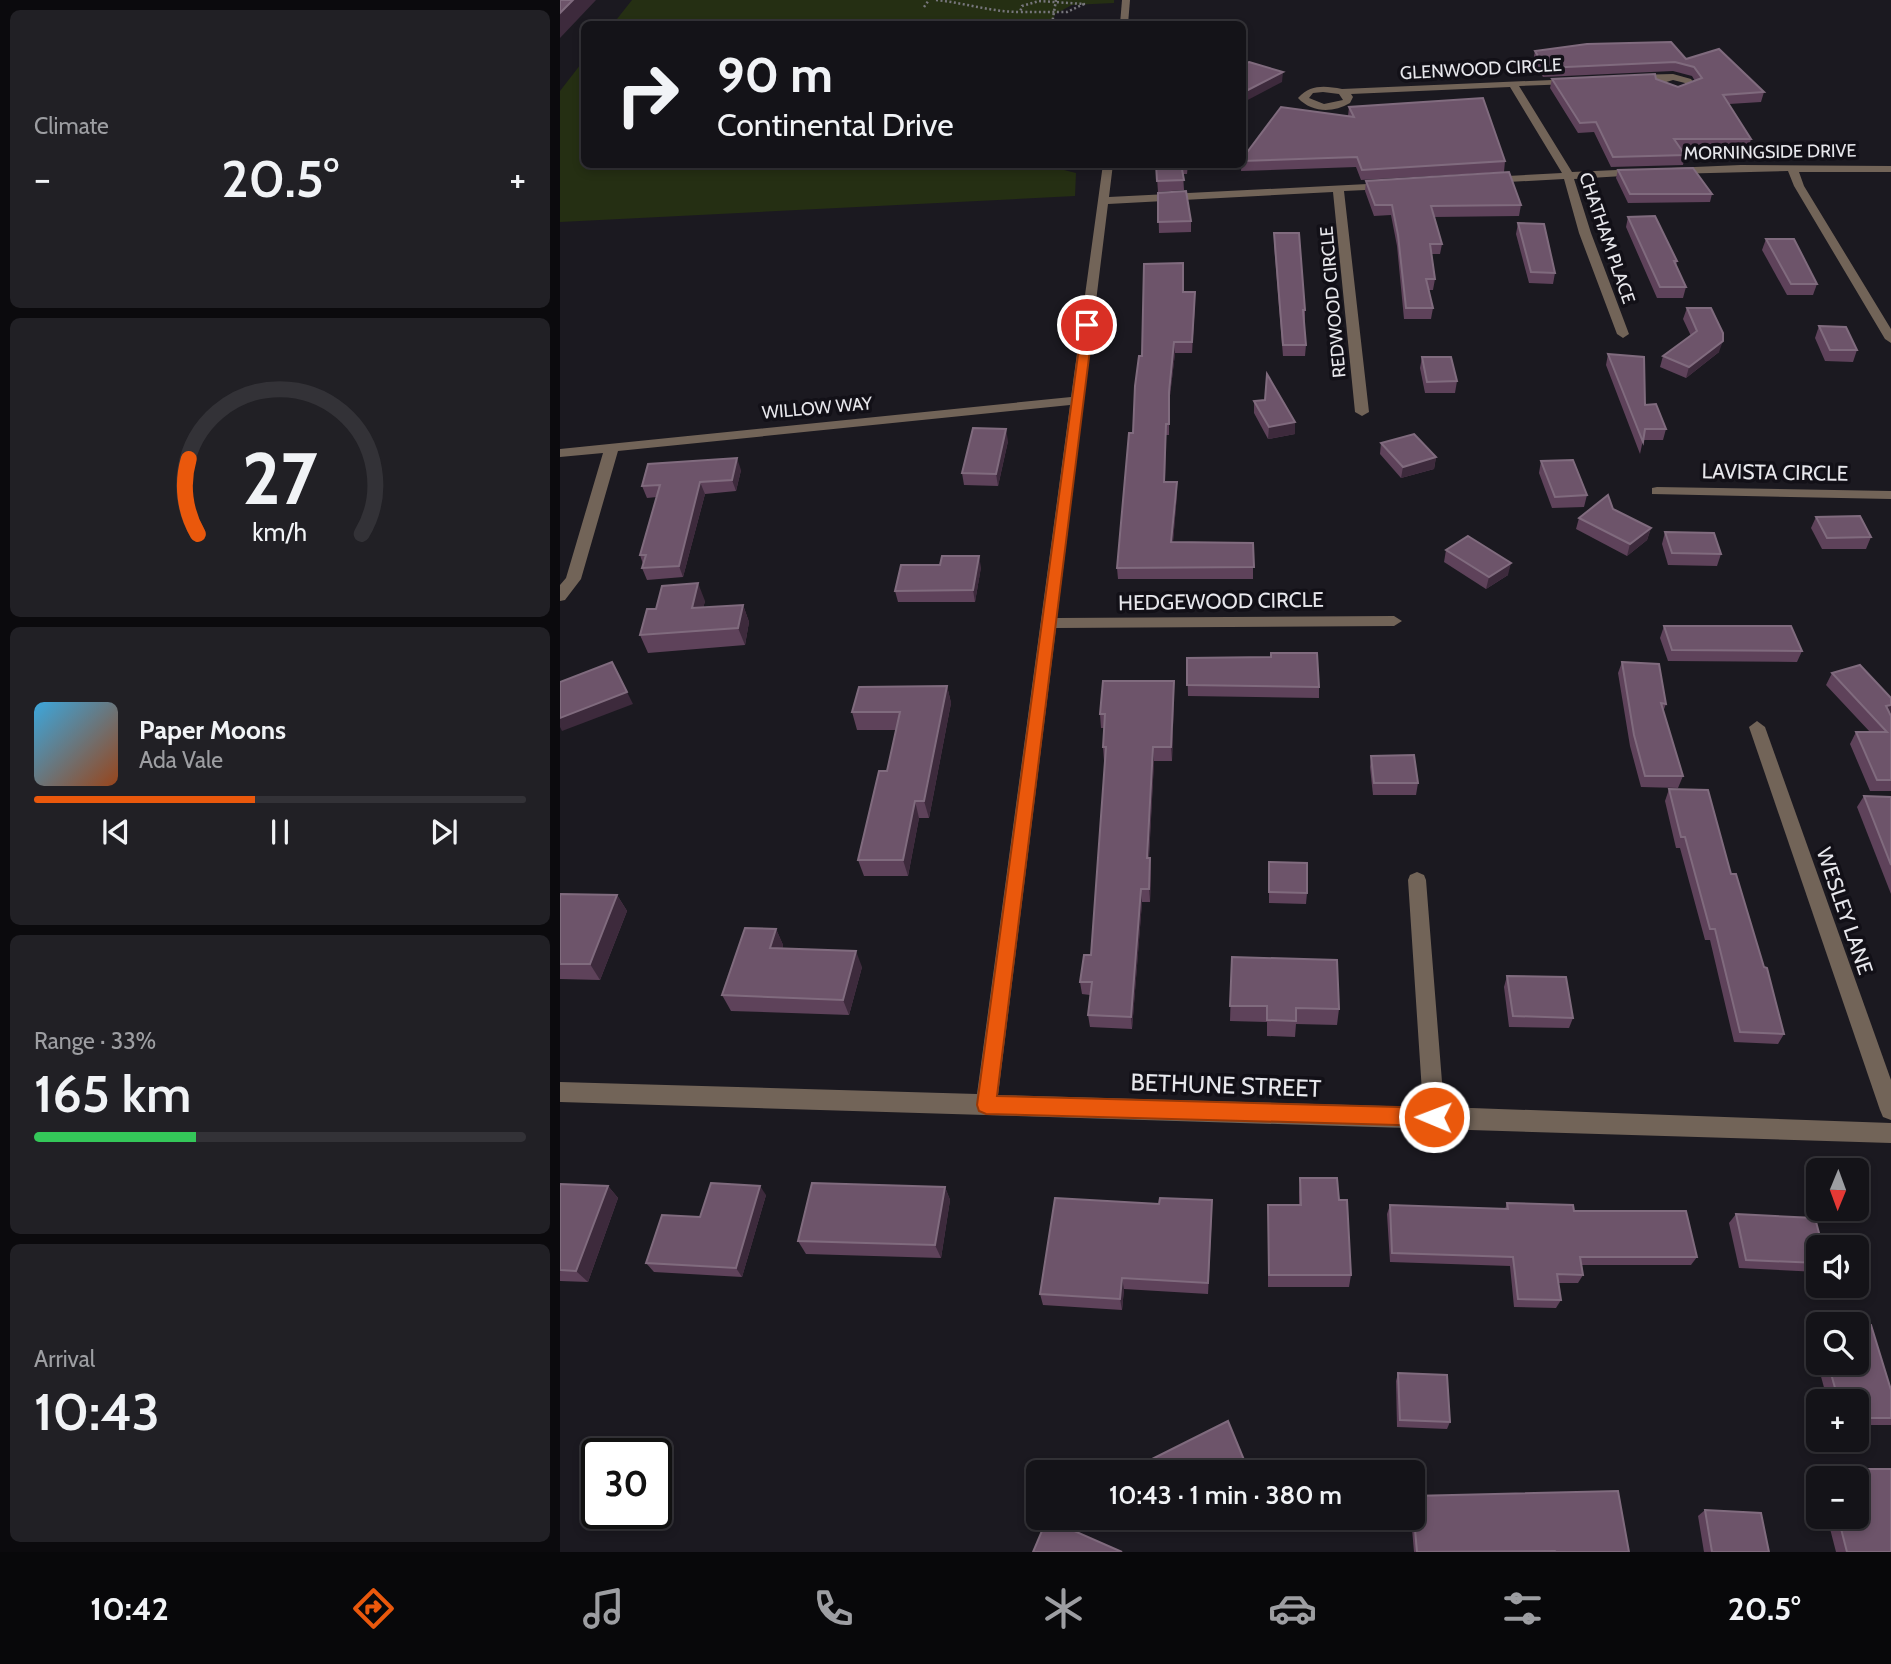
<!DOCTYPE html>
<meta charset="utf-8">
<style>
:root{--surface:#141318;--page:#212025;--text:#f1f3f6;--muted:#9d9ea2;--line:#333237;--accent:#ea580c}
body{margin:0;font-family:Cabin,sans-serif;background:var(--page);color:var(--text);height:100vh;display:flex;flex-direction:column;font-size:26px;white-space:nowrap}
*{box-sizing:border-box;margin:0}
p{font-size:23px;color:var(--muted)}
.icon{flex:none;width:38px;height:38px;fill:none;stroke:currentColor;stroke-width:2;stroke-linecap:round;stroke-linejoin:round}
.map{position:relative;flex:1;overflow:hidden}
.side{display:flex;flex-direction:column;gap:10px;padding:10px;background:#0b0a0d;width:560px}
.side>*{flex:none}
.hud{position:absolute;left:21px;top:21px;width:665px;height:147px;border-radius:10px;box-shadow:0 4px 10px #0003,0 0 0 2px var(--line);background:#141318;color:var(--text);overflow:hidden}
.needle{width:46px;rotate:181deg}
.controls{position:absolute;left:1246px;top:1158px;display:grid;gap:14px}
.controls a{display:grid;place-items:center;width:63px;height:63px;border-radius:10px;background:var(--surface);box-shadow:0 4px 10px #0003,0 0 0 2px var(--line);font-size:35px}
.speed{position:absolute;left:21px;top:1438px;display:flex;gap:14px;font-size:35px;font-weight:700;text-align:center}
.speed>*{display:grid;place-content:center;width:91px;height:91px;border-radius:50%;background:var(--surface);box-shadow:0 4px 10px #0003,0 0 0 2px var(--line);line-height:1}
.speed .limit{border:4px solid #111;border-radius:10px;background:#fff;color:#111}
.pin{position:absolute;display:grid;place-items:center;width:60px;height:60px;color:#fff;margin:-30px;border:4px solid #fff;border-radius:50%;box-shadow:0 2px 7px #0007}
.me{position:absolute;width:77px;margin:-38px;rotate:271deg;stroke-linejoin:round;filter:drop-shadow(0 0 5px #0008)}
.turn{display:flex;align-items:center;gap:24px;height:147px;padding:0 21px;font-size:32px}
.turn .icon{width:91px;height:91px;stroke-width:2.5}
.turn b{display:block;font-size:49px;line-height:60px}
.big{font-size:52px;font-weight:600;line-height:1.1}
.side .card{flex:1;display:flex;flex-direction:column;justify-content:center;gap:10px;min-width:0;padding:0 24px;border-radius:10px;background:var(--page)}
.side .dial{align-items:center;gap:0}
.dial svg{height:182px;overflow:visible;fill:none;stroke:var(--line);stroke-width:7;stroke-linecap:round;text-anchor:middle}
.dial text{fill:var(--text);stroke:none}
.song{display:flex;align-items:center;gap:21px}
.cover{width:84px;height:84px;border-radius:10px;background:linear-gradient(135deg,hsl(200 70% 55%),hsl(20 70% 35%))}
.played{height:7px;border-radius:4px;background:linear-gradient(90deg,var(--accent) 45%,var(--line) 45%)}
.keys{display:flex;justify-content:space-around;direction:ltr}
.heat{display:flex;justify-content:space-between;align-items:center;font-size:38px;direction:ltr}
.charge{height:10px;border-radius:5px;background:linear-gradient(90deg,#34c759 33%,var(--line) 0)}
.trip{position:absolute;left:466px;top:1460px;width:399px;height:70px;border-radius:10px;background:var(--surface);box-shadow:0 4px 10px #0003,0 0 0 2px var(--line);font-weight:600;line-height:70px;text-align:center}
.dock{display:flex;height:112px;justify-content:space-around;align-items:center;background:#08080a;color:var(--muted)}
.dock .icon{width:49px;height:49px}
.dock .selected{color:var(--accent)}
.dock b{font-size:32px;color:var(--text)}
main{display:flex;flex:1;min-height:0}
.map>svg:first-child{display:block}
.green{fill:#252f13}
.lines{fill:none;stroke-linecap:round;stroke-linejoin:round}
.path{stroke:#77767c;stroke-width:2.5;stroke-dasharray:2 2.5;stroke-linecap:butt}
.minor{fill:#726458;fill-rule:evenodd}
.wall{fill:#5e425a}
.shaded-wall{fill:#3d2a3c}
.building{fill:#6d546a;stroke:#806b7e;stroke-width:2}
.route{fill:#ea580c;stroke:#983908;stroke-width:2}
.labels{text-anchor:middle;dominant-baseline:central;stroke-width:7;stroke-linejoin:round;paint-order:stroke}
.far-street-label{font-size:18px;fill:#e7e7ec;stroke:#121017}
.street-label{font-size:21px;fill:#e7e7ec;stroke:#121017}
.near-street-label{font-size:24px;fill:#e7e7ec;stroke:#121017}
</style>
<main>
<section class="side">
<div class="card"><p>Climate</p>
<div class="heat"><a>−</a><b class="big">20.5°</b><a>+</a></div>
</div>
<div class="card dial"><svg viewBox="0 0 100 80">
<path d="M14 69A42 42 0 1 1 86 69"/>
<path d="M14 69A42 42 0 0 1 10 36" stroke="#ea580c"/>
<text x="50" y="56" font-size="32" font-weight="700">27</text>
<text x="50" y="72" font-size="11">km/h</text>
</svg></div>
<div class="card">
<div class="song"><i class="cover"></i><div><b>Paper Moons</b><p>Ada Vale</p></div></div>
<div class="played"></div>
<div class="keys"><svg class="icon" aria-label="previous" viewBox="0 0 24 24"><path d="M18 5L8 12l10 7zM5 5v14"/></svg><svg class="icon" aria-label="pause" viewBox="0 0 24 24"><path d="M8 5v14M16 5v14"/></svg><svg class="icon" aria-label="next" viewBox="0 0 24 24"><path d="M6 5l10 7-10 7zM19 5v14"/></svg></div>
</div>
<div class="card"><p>Range · 33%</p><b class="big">165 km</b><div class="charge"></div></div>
<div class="card"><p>Arrival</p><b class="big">10:43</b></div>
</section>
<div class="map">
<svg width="1331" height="1552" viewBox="0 0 1331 1552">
<rect width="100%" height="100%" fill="#1b1920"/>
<g class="green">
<path d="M72,0H554V3L512,5L495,14L492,24H53Z"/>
<path d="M24,60V164L484,165L516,173L515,196L0,222V91Z"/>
</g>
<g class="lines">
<g class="path">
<path d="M376,0C405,3 432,12 460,12"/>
<path d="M479,1L524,4L507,12H460L462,6Z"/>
<path d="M364,7L369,0"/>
<path d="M492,24L496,0"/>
</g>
<g class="minor">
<path d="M562,0H570L568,24H560Z"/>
<path d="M1113,74L1131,79L1137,87L1115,94L1095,86V81H1072L1067,78L1072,75ZM1113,80L1125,83L1126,86L1116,88L1103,83Z"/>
<path d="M1015,79L1017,81L1012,84L959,86L1012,172L1079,169L1084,172L1079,175L1014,179L1031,233L1069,334L1063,338L1057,334L1019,233L1004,179L929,183L924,180L929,177L1002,173L950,87L791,94L793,97L790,103C773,113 752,113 738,98C751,84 765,86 782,89ZM763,92L779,94L783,100L764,104L749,98L753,93Z"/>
<path d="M543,164H553L549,197L827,183L832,186L827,189L784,191L809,412L802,416L795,412L773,192L548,204L497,618L834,616L842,621L834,626L496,628L438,1095L863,1107L848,880L850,875L857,872L864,875L866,880L884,1107L1331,1123V1143L0,1102V1082L417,1094L510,405L58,451L21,579L5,600L0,601V585L6,578L43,453L0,457V449L511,397Z"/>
<path d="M1181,165L1331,166V172H1239L1244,186L1331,329V343L1325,339L1234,186L1228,171L1111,174L1106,171L1111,168Z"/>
<path d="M1097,487L1331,491V499L1092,494V488Z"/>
<path d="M1197,721L1205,727L1331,1080V1120L1323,1117L1320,1110L1189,727Z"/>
</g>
</g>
<g class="wall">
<path d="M975,51L1126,59L1204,92L1201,102L1169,104L1191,139L1188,149H1121L1125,155L1123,165L1051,167L1034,132L1018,133L990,88L992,79L1118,87L1135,81L1132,76L1113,71L983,77L973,61Z"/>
<path d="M789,107L945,161L944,172L801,180L796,167L681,171L682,159L788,116Z"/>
<path d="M596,164H628L627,174H623L624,190L598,192Z"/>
<path d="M1058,170L1152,194L1150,202L1068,203L1056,178Z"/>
<path d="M806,181L961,205L959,216L874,217L882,244L880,254H872L875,279L873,290H869L873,308L871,319H844L837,246L831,215L814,216L805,191Z"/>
<path d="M598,193L631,221V232L599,233Z"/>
<path d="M1068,217L1117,261L1116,266L1126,287L1123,298H1097L1066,227Z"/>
<path d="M958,223L995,273L993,284L969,283L956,234Z"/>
<path d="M714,233L745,310V321H744L746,345L745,356H723L714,244Z"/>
<path d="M1206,239L1257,284L1253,295H1227L1202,250Z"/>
<path d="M623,292H635V303L632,353H615L609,404V435H606L605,482L617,494L613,542L693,543V579H558L557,568L582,356Z"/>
<path d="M1127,308L1159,352L1126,378L1100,367L1103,356L1131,336L1123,319Z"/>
<path d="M1259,326L1297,350L1293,362L1265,361L1255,338Z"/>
<path d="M1048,354L1085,405L1106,429L1103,440H1083L1080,454L1046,365Z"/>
<path d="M862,357L897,381L895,393H865L860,368Z"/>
<path d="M694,401L735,422V434L708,439L694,413Z"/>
<path d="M448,441L438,486L404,485L402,473Z"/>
<path d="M821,443L876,457L874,469L841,478L820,454Z"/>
<path d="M981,461L1027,495L1024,507L992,508L979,473Z"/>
<path d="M181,470L176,491L145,494L123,577L87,580L82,568L83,564L80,555L97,497L87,498L82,486Z"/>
<path d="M1256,517L1311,537L1306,549H1262L1251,528Z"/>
<path d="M1019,518L1091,528L1087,540L1067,556L1016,529Z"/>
<path d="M1105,532L1161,554L1157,566L1108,565L1102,544Z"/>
<path d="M886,550L948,575L926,589L884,562Z"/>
<path d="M421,567L415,602H338L335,591Z"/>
<path d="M145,601L143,608L183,605L189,622L185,645L88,653L80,635L96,609Z"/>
<path d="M1104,626L1242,651L1237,662L1108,661L1100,638Z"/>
<path d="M627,658L759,687V698L628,696Z"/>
<path d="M1062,662L1106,704L1103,712L1123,776L1118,788L1081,787L1070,746L1058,673Z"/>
<path d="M1272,673L1330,714L1331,716V791H1310L1290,744L1296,732H1310L1266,685Z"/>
<path d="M387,686L391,703L369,818H359L348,876H304L298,860L327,771L336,730H297L292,712Z"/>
<path d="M614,694L612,761H594L589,858L591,871L590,902H582L572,1029L530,1027L528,1015L530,995L522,994L520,982L531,955L545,761H544L543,747L544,728H541L540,714Z"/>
<path d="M811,756L858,783L856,795H813L810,767Z"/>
<path d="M1109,789L1171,874L1224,1034L1218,1044L1174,1042L1150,940H1145L1120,848H1116L1105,801Z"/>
<path d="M1304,796L1331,797V894L1297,807Z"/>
<path d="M709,862L747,893L746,904L709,903Z"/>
<path d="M0,894L57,895L67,911L40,980L0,979Z"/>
<path d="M216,929L223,945L222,949L302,967L289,1015L171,1011L162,995Z"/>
<path d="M672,957L779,1009L777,1025L736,1024L735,1037L707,1036V1022L670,1021Z"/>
<path d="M947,976L1013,1018L1009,1028L949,1027L944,987Z"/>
<path d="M740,1178L779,1200L791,1275L789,1287H708V1205H739V1192Z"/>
<path d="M0,1184L48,1186L58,1198L28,1282L0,1281Z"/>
<path d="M385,1187L390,1200L381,1258L246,1254L238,1241Z"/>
<path d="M206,1195L182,1277L94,1272L86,1263L140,1217Z"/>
<path d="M947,1203L1014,1211L1137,1257L1131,1265H1022L1023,1275L1018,1283H998L1001,1300L996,1308L954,1307L950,1266L830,1262L827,1214L830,1205L945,1209Z"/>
<path d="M652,1212L648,1294L564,1289L562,1310L483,1305L480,1294Z"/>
<path d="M1176,1214L1258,1248V1272L1179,1268L1169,1223Z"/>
<path d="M1257,1325H1258V1363H1297L1331,1390V1425H1297V1402H1268L1249,1333Z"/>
<path d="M838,1373L890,1422L887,1429L837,1427L836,1381Z"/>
<path d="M1264,1469H1331V1552H1276L1267,1517H1297V1479H1258V1486L1255,1475Z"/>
<path d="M852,1496L1069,1552H854L851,1517H852Z"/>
<path d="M1145,1510L1209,1552H1144L1138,1516Z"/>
</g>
<g class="shaded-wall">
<path d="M13,0H36L0,38V13Z"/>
<path d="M723,72L722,82L682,103V93Z"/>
<path d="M635,292V303L632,353V342Z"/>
<path d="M1163,341L1159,352L1126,378L1129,367Z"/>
<path d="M614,342L615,353L609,404V435V392Z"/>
<path d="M735,422V434L708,439L709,427Z"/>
<path d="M446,429L448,441L438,486L436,474Z"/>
<path d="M876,457L874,469L841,478L843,467Z"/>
<path d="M177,458L181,470L176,491L172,480Z"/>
<path d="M140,482L145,494L123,577L119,566Z"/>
<path d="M617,482V494L612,554L611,542Z"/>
<path d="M1091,528L1087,540L1067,556L1070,544Z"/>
<path d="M419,556L421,567L415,602L413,590Z"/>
<path d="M951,563L948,575L926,589L929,577Z"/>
<path d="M138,583L145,601L139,626L132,608Z"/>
<path d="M183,605L189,622L185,645L178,628Z"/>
<path d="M614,681V694L612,761L611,747Z"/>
<path d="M387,686L391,703L369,818L364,801Z"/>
<path d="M67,692L73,704L2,731L0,727V718Z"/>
<path d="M1331,705V712L1329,715L1326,706Z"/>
<path d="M593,747L594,761L588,871L587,858Z"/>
<path d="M355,801L359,818L348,876L343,860Z"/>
<path d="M590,858L591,871L590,902L589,889Z"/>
<path d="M581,889L582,902L572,1029L571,1017Z"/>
<path d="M57,895L67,911L40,980L30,964Z"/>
<path d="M216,929L223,945L217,964L210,948Z"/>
<path d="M296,951L302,967L289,1015L283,1000Z"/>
<path d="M48,1186L58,1198L28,1282L16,1271Z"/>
<path d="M200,1186L206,1195L182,1277L176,1268Z"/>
<path d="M385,1187L390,1200L381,1258L375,1245Z"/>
<path d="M652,1200V1212L648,1294V1283Z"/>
<path d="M562,1278L564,1289L562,1310L560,1299Z"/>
<path d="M615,1517H627L601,1531L600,1525Z"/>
</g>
<g class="building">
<path d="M0,0H13L0,13Z"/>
<path d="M1111,42L1126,59L1159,49L1204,92L1163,95L1191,139H1114L1125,155L1053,157L1036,122L1020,123L992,79L1095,74L1096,79L1118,87L1142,78L1134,67L1115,62L985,68L975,51L1027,44Z"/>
<path d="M689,62L723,72L682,93V65Z"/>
<path d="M923,98L945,161L802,170L797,157L682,161V159L721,107L794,117L789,107Z"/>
<path d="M596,164H621L624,180L597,181Z"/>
<path d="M1133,168L1152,194H1070L1058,170Z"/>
<path d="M949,172L961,205L871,206L882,244H870L875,279H866L873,308H846L838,235L832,205H815L806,181Z"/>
<path d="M626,191L631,221L598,222V193Z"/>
<path d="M1095,216L1117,261H1114L1126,287H1100L1068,217Z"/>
<path d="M958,223L984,224L995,273L971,272Z"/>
<path d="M714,233H739L745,310H743L746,345H723Z"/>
<path d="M1206,239H1234L1257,284H1231Z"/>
<path d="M623,263V292H635L632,342H614L609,392V424H606L604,482H617L611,542L693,543L694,567L557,568L569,433H573L575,386L579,356H582L584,264Z"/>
<path d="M1127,308H1151L1163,333V341L1129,367L1103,356L1137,331Z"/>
<path d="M1259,326L1286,327L1297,350H1270Z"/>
<path d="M1048,354L1084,357L1085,405L1096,404L1106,429H1085L1083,442Z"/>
<path d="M862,357H891L897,381L867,382Z"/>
<path d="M707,374L735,422L709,427L694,401L705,400Z"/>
<path d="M413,428L446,429L436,474L402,473Z"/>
<path d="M854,434L876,457L843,467L821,443Z"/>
<path d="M177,458L172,480L140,482L119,566L82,568L86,555H80L100,485L82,486L88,464Z"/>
<path d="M1013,460L1027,495L995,497L981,461Z"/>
<path d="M1048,495L1053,509L1091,528L1070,544L1019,518Z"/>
<path d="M1300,516L1311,537L1267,538L1256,517Z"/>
<path d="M1105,532L1154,533L1161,554L1112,553Z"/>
<path d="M908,536L951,563L929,577L886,550Z"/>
<path d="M382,556H419L413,590L335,591L341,565H380Z"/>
<path d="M138,583L132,608L183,605L178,628L80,635L87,609H96L102,586Z"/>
<path d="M1104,626H1231L1242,651L1112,650Z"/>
<path d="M711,653H757L759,687L627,685V658L711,657Z"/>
<path d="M52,662L67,692L0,718V682Z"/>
<path d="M1062,662L1099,664L1106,704L1101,703L1123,776H1085L1074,735Z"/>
<path d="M1300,665L1331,698V705L1326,706L1331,716V780H1317L1296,732H1327L1272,673Z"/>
<path d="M543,681H614L611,747H593L587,858H590L589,889H581L571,1017L528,1015L532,982H520L524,955H531L546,747H543L545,714H540Z"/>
<path d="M387,686L364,801H355L343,860H298L319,771H327L340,712H292L299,687Z"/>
<path d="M854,755L858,783H814L811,756Z"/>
<path d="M1109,789L1148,790L1171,874H1176L1204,967L1207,968L1224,1034L1180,1032L1155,929H1150L1125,837H1121Z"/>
<path d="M1304,796L1331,797V865Z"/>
<path d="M709,862L747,863V893L709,892Z"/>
<path d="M0,894L57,895L30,964H0Z"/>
<path d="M185,928L216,929L210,948L296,951L283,1000L162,995Z"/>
<path d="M672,957L777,960L779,1009L736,1008V1021L707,1020V1006H670Z"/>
<path d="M947,976L1006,977L1013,1018L953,1016Z"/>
<path d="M740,1178H777L779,1200H787L791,1275H709L708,1205H741Z"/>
<path d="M151,1183L200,1186L176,1268L86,1263L102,1215L140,1217Z"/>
<path d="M252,1183L385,1187L375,1245L238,1241Z"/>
<path d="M0,1184L48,1186L16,1271L0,1270Z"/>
<path d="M495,1198L599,1204L600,1198L652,1200L648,1283L562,1278L560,1299L480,1294Z"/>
<path d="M947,1203L1013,1205L1014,1211H1126L1137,1257H1020L1023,1275L997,1274L1001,1300L958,1299L953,1257L832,1253L830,1205L948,1209Z"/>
<path d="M1176,1214L1255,1218L1263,1248H1258V1263L1186,1260Z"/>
<path d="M1297,1325H1311L1331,1390V1418H1297V1402H1279L1268,1363H1297Z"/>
<path d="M838,1373L887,1375L890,1422L840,1420Z"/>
<path d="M668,1421L689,1472H580L578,1466Z"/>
<path d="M1264,1469H1331V1552H1287L1278,1517H1297V1479H1267Z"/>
<path d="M1058,1491L1069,1552H996L995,1551L857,1552L852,1496Z"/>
<path d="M1145,1510L1201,1513L1209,1552H1152Z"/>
<path d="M597,1517H615L600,1525Z"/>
<path d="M487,1519L562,1552H473Z"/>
</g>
<path class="route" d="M527,322L533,325L437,1096L874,1108L881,1110L883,1117L881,1123L874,1126L426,1114L419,1111L417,1105L522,325Z"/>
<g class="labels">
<g class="far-street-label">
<text transform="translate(921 69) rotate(-3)">GLENWOOD CIRCLE</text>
<text transform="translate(1210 152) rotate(-1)">MORNINGSIDE DRIVE</text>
<text transform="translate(1047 238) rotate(71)">CHATHAM PLACE</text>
<text transform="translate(773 302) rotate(-95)">REDWOOD CIRCLE</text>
<text transform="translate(257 408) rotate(-5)">WILLOW WAY</text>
</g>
<g class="street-label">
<text transform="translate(1215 472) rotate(1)">LAVISTA CIRCLE</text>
<text transform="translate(661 601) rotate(-1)">HEDGEWOOD CIRCLE</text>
<text transform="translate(1285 911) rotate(71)">WESLEY LANE</text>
</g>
<g class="near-street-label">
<text transform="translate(666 1085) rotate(2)">BETHUNE STREET</text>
</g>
</g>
</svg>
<div class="controls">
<a><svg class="needle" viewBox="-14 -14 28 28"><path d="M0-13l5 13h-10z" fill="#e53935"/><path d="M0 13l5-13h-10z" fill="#9d9ea2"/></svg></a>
<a><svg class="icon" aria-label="sound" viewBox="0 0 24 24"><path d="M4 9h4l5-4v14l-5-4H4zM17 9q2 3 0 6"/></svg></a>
<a><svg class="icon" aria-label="search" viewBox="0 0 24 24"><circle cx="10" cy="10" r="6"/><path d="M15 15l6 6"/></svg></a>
<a>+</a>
<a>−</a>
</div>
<div class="speed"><div class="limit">30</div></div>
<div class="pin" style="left:527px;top:325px;background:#d93025"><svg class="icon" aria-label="arrive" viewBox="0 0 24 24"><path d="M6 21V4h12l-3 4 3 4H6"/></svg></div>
<svg class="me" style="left:874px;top:1117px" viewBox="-20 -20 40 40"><circle r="17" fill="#ea580c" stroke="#fff" stroke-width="3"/><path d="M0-11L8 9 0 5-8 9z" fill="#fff"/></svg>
<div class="trip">10:43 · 1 min · 380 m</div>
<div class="hud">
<div class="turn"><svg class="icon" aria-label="right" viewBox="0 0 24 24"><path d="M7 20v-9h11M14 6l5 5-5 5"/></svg><div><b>90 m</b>Continental Drive</div></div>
</div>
</div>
</main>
<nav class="dock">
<b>10:42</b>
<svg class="icon selected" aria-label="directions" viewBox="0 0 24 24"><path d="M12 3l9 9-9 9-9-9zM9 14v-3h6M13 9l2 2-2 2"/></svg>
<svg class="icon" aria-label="music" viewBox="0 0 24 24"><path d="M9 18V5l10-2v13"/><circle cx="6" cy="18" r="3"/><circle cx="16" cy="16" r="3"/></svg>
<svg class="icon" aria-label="phone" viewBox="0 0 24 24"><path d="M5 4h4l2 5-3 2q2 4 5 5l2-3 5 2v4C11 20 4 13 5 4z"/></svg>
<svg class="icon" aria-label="climate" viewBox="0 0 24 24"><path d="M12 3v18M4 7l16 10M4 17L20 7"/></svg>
<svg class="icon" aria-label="car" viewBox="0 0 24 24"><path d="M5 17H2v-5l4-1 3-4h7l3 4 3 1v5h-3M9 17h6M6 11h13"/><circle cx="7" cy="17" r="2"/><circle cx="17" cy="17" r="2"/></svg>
<svg class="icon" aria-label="filters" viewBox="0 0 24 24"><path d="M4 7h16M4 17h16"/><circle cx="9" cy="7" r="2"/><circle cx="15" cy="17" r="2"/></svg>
<b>20.5°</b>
</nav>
